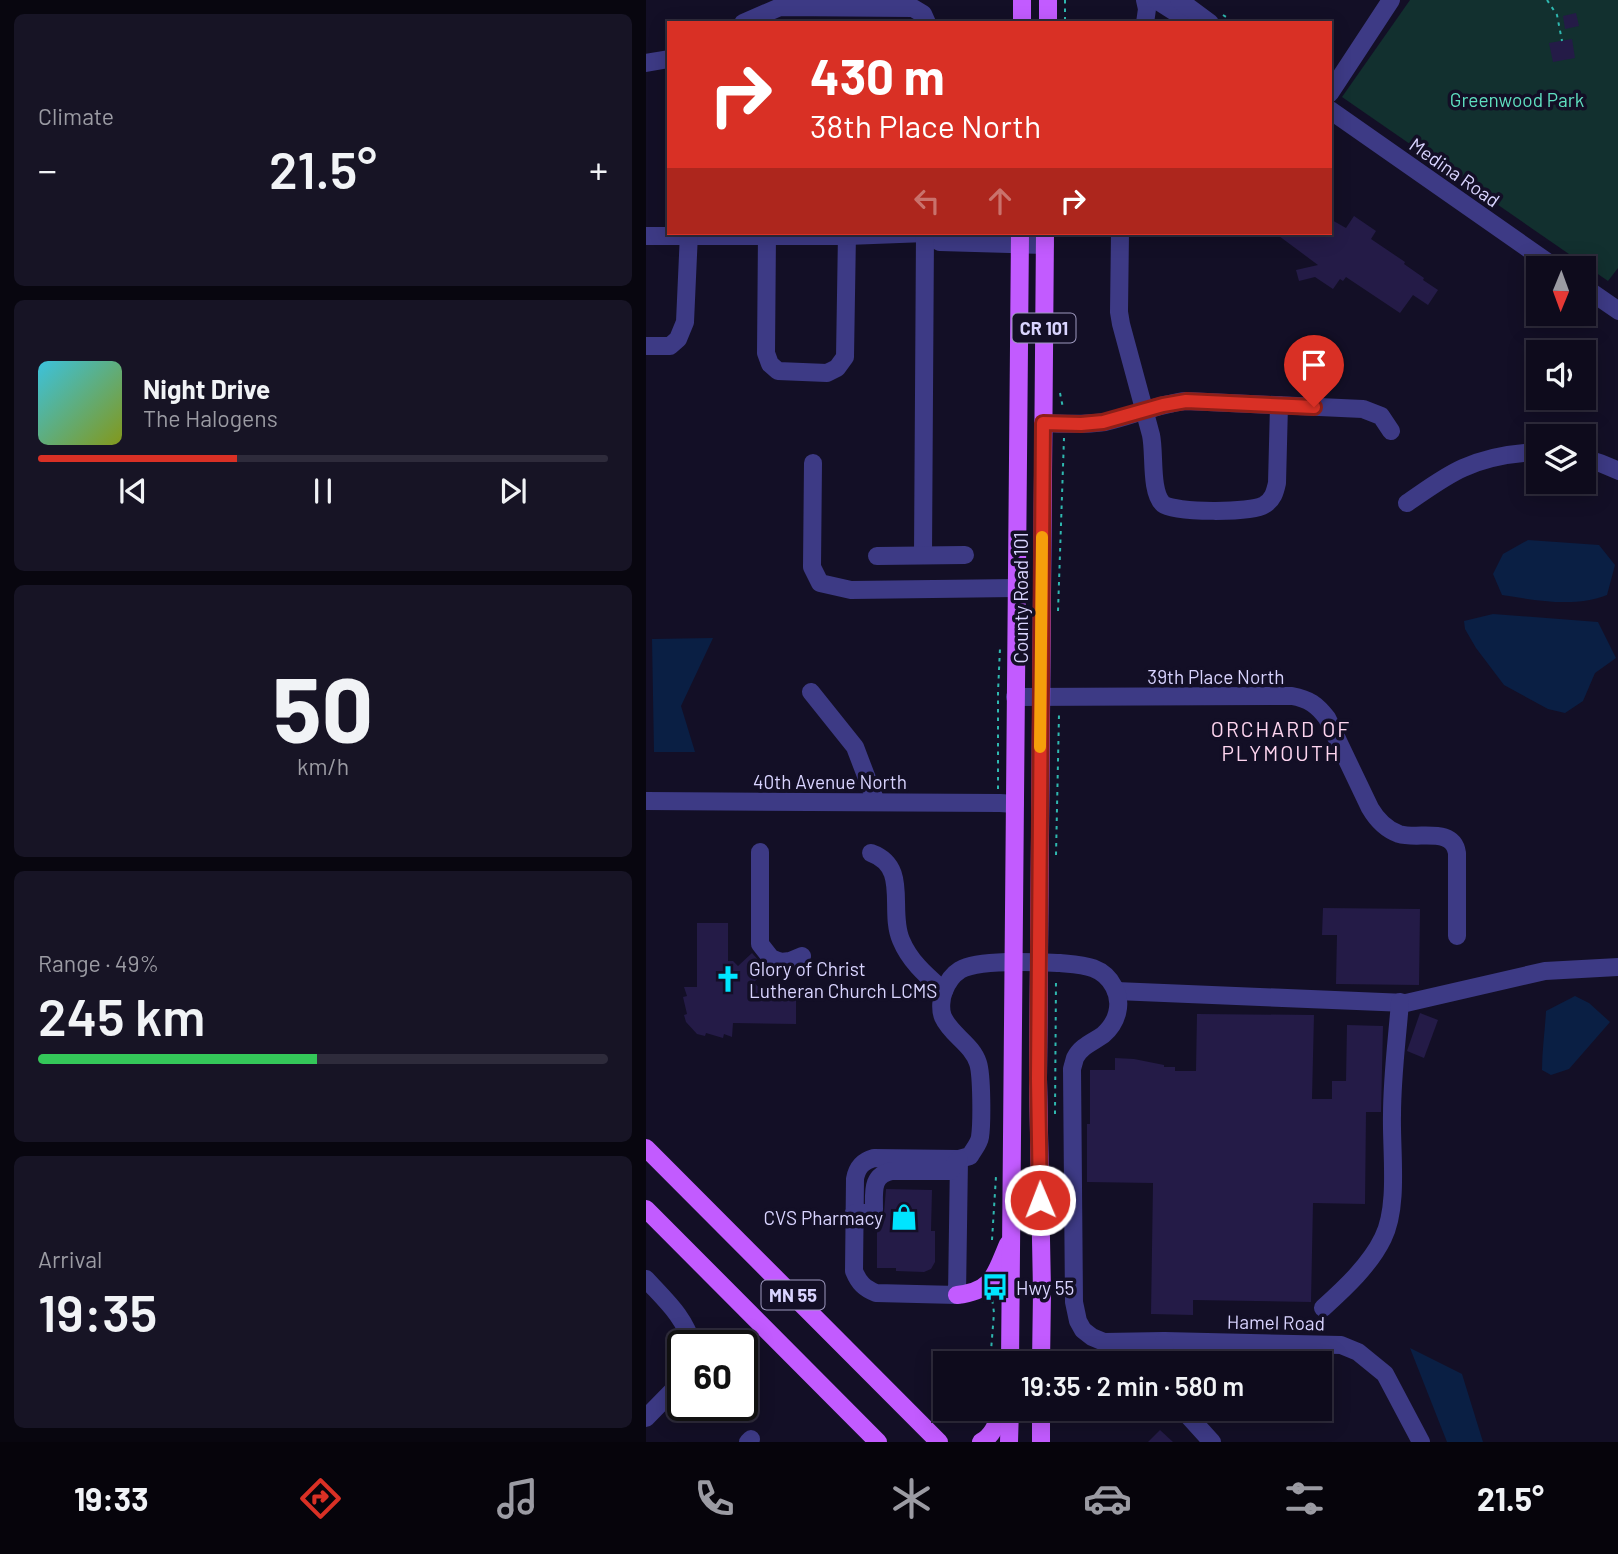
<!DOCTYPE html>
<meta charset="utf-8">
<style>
:root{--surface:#0e0b1c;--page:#171425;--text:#f1f3f6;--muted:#9b9ba3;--line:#2e2b3b;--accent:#d93025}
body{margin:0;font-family:Barlow,sans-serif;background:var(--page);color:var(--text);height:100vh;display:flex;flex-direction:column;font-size:26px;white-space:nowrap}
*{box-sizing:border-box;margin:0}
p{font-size:23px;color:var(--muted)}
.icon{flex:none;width:38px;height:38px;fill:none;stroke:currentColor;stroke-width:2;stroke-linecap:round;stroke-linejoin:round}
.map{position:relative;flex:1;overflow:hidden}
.side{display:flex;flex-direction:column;gap:14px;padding:14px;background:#08060f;width:646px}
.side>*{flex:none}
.banner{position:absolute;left:21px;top:21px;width:665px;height:214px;border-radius:0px;box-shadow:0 4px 18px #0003,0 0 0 2px var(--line);background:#d93025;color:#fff;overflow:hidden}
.needle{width:46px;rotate:181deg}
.fabs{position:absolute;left:880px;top:256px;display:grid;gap:14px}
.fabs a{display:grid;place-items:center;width:70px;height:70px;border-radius:0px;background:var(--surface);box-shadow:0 4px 18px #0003,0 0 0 2px var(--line);font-size:35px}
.speed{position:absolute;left:21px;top:1330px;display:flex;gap:14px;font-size:35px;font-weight:700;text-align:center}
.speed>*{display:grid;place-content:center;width:91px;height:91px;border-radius:50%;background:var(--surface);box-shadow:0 4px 18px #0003,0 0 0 2px var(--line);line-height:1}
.speed .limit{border:4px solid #111;border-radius:10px;background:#fff;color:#111}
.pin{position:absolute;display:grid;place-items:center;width:60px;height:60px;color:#fff;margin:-72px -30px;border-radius:50% 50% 50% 0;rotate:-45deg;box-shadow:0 0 7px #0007}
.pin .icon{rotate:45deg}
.me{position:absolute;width:77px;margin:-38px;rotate:359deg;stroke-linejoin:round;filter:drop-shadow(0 0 5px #0008)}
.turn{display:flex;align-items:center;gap:24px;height:147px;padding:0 28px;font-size:32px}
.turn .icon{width:91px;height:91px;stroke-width:2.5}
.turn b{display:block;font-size:49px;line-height:60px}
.lanes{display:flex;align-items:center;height:66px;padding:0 28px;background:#0003;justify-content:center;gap:35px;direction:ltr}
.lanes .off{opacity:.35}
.big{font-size:52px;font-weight:600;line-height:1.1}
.side .tile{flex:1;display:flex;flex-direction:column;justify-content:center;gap:10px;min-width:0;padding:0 24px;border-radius:10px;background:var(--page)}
.side .dial{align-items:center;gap:0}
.dial b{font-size:91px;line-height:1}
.song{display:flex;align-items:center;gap:21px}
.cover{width:84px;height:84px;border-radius:10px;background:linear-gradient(135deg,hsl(190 70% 55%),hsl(70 70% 35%))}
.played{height:7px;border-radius:4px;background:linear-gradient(90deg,var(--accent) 35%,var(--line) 35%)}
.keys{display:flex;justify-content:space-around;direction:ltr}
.heat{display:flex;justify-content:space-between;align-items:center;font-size:38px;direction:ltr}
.charge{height:10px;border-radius:5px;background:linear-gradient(90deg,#34c759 49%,var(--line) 0)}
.trip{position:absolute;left:287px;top:1351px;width:399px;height:70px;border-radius:0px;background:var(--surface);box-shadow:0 4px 18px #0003,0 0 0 2px var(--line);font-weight:600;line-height:70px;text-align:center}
.dock{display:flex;height:112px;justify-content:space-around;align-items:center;background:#06040b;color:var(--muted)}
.dock .icon{width:49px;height:49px}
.dock .on{color:var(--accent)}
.dock b{font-size:32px;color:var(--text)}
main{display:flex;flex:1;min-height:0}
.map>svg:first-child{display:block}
.green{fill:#12302f}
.water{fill:#0a1f44}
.building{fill:#241b47}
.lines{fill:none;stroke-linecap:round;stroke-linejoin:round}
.path{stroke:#2fb8b0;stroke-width:2;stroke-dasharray:3.5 5;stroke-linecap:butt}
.minor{stroke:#3d3a85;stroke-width:18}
.major{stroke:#c25bff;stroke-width:18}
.route-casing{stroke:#8d1f18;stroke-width:18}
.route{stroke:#d93025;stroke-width:12}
.slow{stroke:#f59e0b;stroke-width:12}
.labels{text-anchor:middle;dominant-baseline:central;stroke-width:7;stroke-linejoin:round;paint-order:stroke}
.shield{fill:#130f26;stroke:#9e99be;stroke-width:2}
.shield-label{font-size:18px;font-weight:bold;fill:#d9d4ff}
.park-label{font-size:19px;fill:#5fe0c0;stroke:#130f26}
.street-label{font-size:19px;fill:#d9d4ff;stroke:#130f26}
.poi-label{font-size:19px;fill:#d9d4ff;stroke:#130f26;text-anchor:start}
.neighbourhood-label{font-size:21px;letter-spacing:2px;fill:#ffd6f0;stroke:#130f26}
</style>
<main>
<section class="side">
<div class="tile"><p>Climate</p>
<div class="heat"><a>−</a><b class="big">21.5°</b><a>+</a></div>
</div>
<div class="tile">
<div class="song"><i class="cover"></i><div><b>Night Drive</b><p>The Halogens</p></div></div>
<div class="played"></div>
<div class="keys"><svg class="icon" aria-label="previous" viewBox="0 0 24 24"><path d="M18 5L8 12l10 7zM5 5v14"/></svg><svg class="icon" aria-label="pause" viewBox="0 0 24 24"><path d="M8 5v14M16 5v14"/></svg><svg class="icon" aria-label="next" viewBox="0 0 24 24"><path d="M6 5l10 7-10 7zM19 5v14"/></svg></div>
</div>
<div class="tile dial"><b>50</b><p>km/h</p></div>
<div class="tile"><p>Range · 49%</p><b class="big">245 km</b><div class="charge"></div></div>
<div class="tile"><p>Arrival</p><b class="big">19:35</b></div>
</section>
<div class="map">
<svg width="973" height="1442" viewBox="0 0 973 1442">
<rect width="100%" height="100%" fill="#130f26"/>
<path class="green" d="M764,0H972V268L962,281L696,97Z"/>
<g class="water">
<path d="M882,540L953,545L969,565L961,595C929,608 889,600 856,595L847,574L857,554Z"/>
<path d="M847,614L952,622L970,658L949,673L937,701L919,713L902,709L858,685L830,648L819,629L818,621Z"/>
<path d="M67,638L35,706L49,752H8L6,639Z"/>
<path d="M929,996L943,1003L964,1022L923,1069L905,1075L896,1070C896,1050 899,1031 900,1011Z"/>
<path d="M764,1348L816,1374L837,1442H801Z"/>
</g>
<g class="building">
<path d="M930,13L933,26L919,29L917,16Z"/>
<path d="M926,39L929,58L907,62L903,43Z"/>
<path d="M708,216L730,231L725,239L759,262L758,264L778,278L777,280L792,290L782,305L767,295L754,313L700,277L697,281L694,279L687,289L669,277L653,281L650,270L672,265L629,233H684V219L700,228Z"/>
<path d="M677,908L774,909L773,985L690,984L691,935H676Z"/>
<path d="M51,923H82V961H87L92,966L106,953L121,970L108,982L118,994H150V1024L87,1023L86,1037L78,1034L77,1038L60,1033L59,1036L51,1034L40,1022L38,1015L41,1014L37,997L41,996L38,987H51Z"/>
<path d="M774,1013L792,1020L778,1058L761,1051Z"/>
<path d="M551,1014L668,1015L666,1099H686V1081H700L701,1025L737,1026L735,1112H720L719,1204L667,1203L665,1302L547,1300V1315L505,1314L507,1183L441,1182V1124H444V1070H469V1058L488,1059L518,1065V1067H529V1071H550Z"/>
<path d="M240,1189L286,1190L285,1231H289V1262L285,1269L278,1272L250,1271V1268H231V1221L238,1213Z"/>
<path d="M514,1430L527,1442H502Z"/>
</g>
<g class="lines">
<g class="path">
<path d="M419,0V23"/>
<path d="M901,0L911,15L916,41"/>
<path d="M577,15L589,23"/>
<path d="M923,258L936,268"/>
<path d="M414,393L417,408"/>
<path d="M412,611L418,438"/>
<path d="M352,789V692L354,648"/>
<path d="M410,855L413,714"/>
<path d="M409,1114L410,979"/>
<path d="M346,1240L350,1176"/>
<path d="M344,1363L348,1313L346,1298"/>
</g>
<g class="minor">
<path d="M499,0L501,9L499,23"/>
<path d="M510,0L546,23"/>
<path d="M533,0L564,23"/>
<path d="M97,23L134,7L267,8L277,14L281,23"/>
<path d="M0,63L23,59"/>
<path d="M684,93L745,0"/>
<path d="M684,110L910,268"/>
<path d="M121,233L120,353L124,364L132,371L181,373L191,368L199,357L201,233"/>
<path d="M474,233L473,312L475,324L505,435C509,453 504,492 517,504C528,513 606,513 618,505C627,500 629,492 631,483L633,405"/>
<path d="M279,234L294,242L399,245"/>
<path d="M0,236H201L280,233"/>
<path d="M938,287L973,311"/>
<path d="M0,346H24L32,339L39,322L43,233"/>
<path d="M397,423C417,424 439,425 459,422C486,416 512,404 540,401L717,409L735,416L745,431"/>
<path d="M938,458L954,463L973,471"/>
<path d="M167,463L166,567L174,583L205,590L370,588"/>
<path d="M761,503C779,491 797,477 817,468C841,457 867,453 892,452"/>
<path d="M277,555L279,233"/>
<path d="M231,556L319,555"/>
<path d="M165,692L209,747L230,802"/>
<path d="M369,697L646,696C663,699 671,705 681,718L724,808C731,820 739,829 753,834C772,840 807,826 811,853V936"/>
<path d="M0,801L354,803L369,804"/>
<path d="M114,852V944L125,958L135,962L144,961L156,956"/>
<path d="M225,853C264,867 242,910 255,940C264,962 281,976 298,991"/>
<path d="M470,991L760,1003L899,971L973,967"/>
<path d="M313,1159L311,1295L230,1293C218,1288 213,1283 208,1271L209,1179C211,1167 217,1161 228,1158L313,1159L324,1156C327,1150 333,1144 334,1137C336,1124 336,1075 332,1063C326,1044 305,1035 297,1017C294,1010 295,998 298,991C301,983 306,975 314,970C333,959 391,962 414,963C436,965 457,965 468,987C477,1004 471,1023 457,1035C447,1042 435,1046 429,1058C428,1062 427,1065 426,1069L428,1302L432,1321L437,1330L446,1337L458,1342L518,1341L695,1345L712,1352L739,1374L775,1442"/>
<path d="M208,1213H223L228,1209C228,1192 225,1175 246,1171H304L313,1159"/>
<path d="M0,1279C21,1302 38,1316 47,1346"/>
<path d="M677,1308C699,1288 724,1265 737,1238C753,1206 745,1151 746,1115C746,1077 751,1040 754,1002"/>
<path d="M518,1341V1353L527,1360L528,1363"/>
<path d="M536,1409L566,1442"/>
<path d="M0,1418L37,1380"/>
<path d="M102,1442L105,1439"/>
</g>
<g class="major">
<path d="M376,23V0"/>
<path d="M402,23V0"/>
<path d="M0,1148L293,1442"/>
<path d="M0,1209L232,1442"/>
<path d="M311,1295C348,1291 349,1274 362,1244"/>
<path d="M364,1363L374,233"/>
<path d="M395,1363L396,1292L392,1079L399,233"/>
<path d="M335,1442C348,1435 351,1422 356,1409"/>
<path d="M363,1442L364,1409"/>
<path d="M395,1442V1409"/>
</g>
</g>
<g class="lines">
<defs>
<path id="route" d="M394,1200L392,1079L397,423L435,424L457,422L517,405L540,401L668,407"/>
</defs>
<use href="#route" class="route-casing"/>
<use href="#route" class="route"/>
<path class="slow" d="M394,747L396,537"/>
</g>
<defs>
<symbol id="church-bare" viewBox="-9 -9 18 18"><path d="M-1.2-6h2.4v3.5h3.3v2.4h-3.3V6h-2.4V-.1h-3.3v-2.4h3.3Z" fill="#00e5ff" stroke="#130f26" stroke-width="2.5" paint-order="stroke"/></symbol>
<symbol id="shop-bare" viewBox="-9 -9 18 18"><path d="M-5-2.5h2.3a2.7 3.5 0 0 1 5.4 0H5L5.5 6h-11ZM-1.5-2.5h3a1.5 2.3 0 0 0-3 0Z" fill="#00e5ff" stroke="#130f26" stroke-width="2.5" paint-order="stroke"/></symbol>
<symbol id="bus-bare" viewBox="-9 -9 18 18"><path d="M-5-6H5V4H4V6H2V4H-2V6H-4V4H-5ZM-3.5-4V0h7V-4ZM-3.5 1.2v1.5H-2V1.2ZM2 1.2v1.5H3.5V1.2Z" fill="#00e5ff" stroke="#130f26" stroke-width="2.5" paint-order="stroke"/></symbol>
</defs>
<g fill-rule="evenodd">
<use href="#church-bare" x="63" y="960" width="38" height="38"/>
<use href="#shop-bare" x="239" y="1198" width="38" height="38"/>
<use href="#bus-bare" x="330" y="1268" width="38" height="38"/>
</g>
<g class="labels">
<g class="shield">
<rect x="366.5" y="313.5" width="63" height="29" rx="5"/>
<rect x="115.5" y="1280.5" width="63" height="29" rx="5"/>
</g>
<g class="shield-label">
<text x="398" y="328">CR 101</text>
<text x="147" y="1295">MN 55</text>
</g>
<g class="park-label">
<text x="871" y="99">Greenwood Park</text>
</g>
<g class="street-label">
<text transform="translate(809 172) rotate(35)">Medina Road</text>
<text transform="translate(374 598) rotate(-90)">County Road 101</text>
<text x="570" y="676">39th Place North</text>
<text x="184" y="781">40th Avenue North</text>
<text transform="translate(630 1322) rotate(1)">Hamel Road</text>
</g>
<g class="poi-label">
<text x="103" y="968">Glory of Christ<tspan x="103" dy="22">Lutheran Church LCMS</tspan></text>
<text x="237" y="1217" text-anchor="end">CVS Pharmacy</text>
<text x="370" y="1287">Hwy 55</text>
</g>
<g class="neighbourhood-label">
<text x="635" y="728">ORCHARD OF<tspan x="635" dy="24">PLYMOUTH</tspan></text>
</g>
</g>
</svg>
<div class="fabs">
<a><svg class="needle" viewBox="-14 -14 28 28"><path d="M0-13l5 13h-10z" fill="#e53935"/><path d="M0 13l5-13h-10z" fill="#9b9ba3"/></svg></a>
<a><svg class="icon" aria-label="sound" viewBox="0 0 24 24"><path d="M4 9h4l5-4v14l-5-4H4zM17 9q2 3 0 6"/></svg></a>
<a><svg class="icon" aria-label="layers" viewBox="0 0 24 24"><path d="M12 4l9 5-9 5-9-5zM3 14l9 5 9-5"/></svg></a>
</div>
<div class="speed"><div class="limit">60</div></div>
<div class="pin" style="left:668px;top:407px;background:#d93025"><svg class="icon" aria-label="arrive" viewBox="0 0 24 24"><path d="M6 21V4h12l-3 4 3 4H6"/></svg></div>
<svg class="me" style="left:394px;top:1200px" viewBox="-20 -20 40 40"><circle r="17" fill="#d93025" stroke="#fff" stroke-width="3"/><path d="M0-11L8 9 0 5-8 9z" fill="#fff"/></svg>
<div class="trip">19:35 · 2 min · 580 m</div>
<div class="banner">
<div class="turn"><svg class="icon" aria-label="right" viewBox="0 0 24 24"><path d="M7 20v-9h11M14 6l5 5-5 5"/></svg><div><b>430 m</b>38th Place North</div></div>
<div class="lanes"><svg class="icon off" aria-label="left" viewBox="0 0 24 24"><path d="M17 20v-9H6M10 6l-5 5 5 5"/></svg><svg class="icon off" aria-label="ahead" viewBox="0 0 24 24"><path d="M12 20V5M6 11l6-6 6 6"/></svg><svg class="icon" aria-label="right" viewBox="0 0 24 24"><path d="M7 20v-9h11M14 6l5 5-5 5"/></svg></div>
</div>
</div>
</main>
<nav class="dock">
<b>19:33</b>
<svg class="icon on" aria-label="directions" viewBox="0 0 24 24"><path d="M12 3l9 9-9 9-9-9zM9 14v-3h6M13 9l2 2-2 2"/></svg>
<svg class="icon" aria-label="music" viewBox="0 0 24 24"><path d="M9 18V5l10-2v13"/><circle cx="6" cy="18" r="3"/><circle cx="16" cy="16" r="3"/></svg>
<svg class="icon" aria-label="phone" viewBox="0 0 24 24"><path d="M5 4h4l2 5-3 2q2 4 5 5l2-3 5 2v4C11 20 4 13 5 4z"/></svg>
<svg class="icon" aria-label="climate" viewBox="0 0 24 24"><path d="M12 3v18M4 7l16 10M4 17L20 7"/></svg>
<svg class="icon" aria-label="car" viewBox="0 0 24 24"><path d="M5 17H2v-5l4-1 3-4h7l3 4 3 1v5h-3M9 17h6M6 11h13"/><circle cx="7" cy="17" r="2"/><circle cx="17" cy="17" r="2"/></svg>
<svg class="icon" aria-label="filters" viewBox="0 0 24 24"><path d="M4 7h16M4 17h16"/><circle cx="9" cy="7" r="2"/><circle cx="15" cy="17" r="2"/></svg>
<b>21.5°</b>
</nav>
